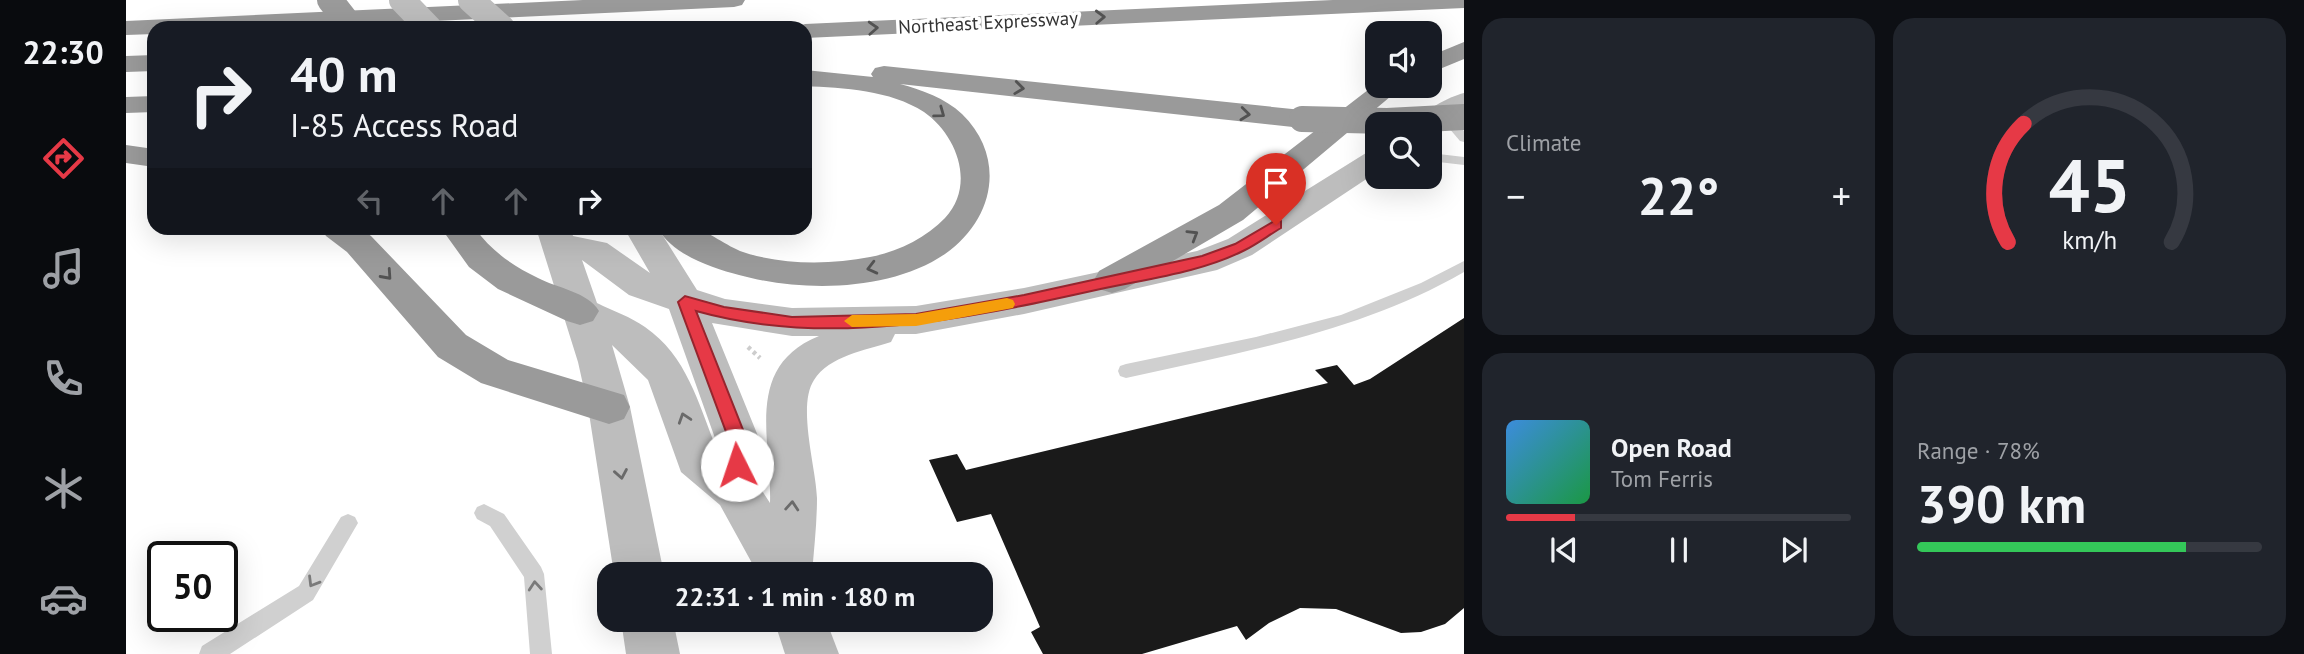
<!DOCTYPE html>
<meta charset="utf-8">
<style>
:root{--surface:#171b24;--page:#20242c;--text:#f1f3f6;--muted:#9ea1a6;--line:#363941;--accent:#e63946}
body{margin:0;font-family:"PT Sans",sans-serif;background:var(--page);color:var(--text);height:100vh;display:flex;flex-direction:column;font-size:26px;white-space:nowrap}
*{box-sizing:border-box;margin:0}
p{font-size:23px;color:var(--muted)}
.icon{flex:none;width:38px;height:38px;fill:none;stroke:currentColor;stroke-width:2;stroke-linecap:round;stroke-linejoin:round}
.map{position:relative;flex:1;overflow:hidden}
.side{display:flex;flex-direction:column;gap:18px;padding:18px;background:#0d0f14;width:840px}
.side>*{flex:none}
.guide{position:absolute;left:21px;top:21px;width:665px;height:214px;border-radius:21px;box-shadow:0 7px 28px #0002;background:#171b24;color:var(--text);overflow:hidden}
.tools{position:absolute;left:1239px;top:21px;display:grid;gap:14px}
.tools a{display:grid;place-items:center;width:77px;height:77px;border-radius:14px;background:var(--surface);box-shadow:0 7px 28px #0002;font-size:35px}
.speed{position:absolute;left:21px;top:541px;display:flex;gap:14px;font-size:35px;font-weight:700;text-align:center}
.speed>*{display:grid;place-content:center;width:91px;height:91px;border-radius:50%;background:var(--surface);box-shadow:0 7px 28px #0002;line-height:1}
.speed .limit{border:4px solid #111;border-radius:10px;background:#fff;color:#111}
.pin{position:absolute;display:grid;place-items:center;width:60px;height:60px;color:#fff;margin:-72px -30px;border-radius:50% 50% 50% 0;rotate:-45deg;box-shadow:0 0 7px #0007}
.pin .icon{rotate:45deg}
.me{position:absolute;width:77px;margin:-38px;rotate:356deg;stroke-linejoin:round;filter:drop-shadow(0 0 5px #0008)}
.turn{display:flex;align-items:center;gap:24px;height:147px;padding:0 28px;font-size:32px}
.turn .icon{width:91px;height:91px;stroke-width:2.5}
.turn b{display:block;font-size:49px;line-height:60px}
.lanes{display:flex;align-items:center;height:66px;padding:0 28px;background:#0003;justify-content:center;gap:35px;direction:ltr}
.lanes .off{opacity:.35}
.big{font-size:52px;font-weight:700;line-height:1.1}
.side .widget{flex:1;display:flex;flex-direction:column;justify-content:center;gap:10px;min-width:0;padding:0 24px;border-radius:21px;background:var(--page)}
.side .dial{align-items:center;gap:0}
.dial svg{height:182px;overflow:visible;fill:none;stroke:var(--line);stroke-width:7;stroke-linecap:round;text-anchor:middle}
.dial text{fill:var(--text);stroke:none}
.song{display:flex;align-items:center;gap:21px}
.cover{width:84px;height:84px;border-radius:10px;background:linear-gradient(135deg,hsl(210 70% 55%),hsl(140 70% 35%))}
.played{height:7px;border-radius:4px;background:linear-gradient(90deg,var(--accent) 20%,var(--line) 20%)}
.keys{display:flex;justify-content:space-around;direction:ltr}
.heat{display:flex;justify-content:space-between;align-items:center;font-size:38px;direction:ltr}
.charge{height:10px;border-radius:5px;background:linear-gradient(90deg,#34c759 78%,var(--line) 0)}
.side .tiles{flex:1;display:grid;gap:18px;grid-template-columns:repeat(2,1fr)}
.trip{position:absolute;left:471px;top:562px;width:396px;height:70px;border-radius:21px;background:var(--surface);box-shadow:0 7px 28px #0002;font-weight:700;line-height:70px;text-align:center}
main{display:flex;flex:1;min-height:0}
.menu{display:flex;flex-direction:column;width:126px;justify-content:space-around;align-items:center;background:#090b0e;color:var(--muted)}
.menu .icon{width:49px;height:49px}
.menu .current{color:var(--accent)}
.menu b{font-size:32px;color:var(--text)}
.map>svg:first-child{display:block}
.building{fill:#1a1a1a}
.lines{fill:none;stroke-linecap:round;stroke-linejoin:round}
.path{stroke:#cdcdcd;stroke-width:4.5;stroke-dasharray:3.5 3.5;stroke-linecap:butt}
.service{fill:#d0d0d0;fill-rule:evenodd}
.secondary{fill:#bdbdbd;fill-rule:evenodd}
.motorway{fill:#9a9a9a;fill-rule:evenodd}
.secondary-bridge{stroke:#bdbdbd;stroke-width:26}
.motorway-bridge{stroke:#9a9a9a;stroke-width:26}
.oneway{stroke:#525252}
.oneway2{stroke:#6a6a6a}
.oneway3{stroke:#7a7a7a}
.route{fill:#e63946;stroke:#96252e;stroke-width:2}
.slow{fill:#f59e0b}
.labels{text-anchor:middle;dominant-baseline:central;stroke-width:7;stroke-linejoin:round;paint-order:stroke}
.far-street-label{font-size:19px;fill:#333;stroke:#fff}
</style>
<main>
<nav class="menu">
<b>22:30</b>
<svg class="icon current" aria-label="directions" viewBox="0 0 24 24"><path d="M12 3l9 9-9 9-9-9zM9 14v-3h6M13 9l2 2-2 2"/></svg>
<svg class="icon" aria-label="music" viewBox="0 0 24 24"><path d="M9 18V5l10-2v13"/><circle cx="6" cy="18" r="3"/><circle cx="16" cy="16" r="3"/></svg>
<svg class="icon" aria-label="phone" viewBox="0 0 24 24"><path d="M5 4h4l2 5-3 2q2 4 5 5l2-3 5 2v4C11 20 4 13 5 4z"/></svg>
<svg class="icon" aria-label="climate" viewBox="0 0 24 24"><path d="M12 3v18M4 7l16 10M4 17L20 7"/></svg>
<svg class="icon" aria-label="car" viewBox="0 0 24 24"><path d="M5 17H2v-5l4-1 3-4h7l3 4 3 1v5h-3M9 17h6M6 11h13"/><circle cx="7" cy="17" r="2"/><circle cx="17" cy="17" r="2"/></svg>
</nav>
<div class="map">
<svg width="1338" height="654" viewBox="0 0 1338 654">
<rect width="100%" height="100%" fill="#fff"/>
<path class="building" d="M1338,318V608L1319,624L1295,632L1275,633L1210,609L1174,608L1143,623L1120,640L1111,626L1016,654H917L905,632L914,627L865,514L831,522L803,460L831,454L840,470L1202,383L1189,370L1211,365L1228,385L1244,379Z"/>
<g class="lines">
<path class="path" d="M622,347L634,358"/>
<g class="service">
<path d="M1317,111L1321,112L1338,131V142L1334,141L1311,114Z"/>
<path d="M1304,153L1338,157V165L1304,161Z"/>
<path d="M1338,261V272C1234,332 1116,352 1000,378L994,376L992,371L994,366L1000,364L1130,337L1215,315L1295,283Z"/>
<path d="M358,504L378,514L415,567L418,574L426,654H404L398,577L364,526L351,519L348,513L351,507Z"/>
<path d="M222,514L229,517L232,523L187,600L104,654H73L76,646L173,586L215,517Z"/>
</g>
<g class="secondary">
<path d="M1338,93V113L1313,130L1304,132V124H1289C1298,110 1322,97 1338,93Z"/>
<path d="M1251,150V172L1126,255L1091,270L898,314L790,334H769L765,342C740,350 703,356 688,380C671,406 690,467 691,498C691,523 688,549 686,574H632L594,505L555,472L522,380L486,345L504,407L538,574H488L462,407L452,362L410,228H444L447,236L481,243L524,273L498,228H532L571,290L599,299L666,308L790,306L898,288L1071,251L1102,239L1240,153ZM456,260L503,295L543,309L590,441V447C572,403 561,356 519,327C505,317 487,311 471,303ZM586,323L666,336H693C617,367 646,440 644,503L633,486L634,441Z"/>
<path d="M495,620H547L554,654H500Z"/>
<path d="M648,620H700L713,654H659Z"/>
</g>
<g class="motorway">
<path d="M457,0H619L616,5L608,7L156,28H28V34L0,35V21Z"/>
<path d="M1207,0H1338V8L679,38V28H669L679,24Z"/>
<path d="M1338,42V59L1304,73V56Z"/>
<path d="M28,55V71L0,72V56Z"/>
<path d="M758,66L1176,110L1186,113L1190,119L1186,125L1176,128L774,84C796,90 819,98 836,114C881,158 868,220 819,254C763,292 675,292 613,275C586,268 545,254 532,228C544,228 559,225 570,228C580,230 602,247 617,252C656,265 704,265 744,257C771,252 800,238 819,218C850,185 831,135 798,112C764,90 718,88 679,86V70L747,77L745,74L749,68Z"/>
<path d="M1251,83V86H1277L1117,220L999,289L986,293L973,289L968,280L973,271L1093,205Z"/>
<path d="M28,96V112L0,113V97Z"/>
<path d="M0,145L28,149V167L0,163Z"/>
<path d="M195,228H234L245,236L340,335L382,360L498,395L504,407L498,419L483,424L355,383L312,357L221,252L200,236Z"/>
<path d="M315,228H349C365,251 387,266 412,278C431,288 462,292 473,311L467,321L454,325L441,321L372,289L343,267Z"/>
</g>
<g class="secondary-bridge">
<path d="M276,0L303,28"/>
<path d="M345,0L376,28"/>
</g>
<g class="motorway-bridge">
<path d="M204,0L226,28"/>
<path d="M1176,119L1261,121L1338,117"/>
</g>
</g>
<defs><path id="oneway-chevron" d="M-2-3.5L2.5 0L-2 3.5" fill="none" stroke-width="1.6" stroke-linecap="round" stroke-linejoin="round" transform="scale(1.75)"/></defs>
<g class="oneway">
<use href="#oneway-chevron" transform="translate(974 17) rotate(-2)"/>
<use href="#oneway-chevron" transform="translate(747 28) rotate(-3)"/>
<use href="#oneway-chevron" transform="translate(893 88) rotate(7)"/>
<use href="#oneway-chevron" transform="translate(814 113) rotate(36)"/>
<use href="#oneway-chevron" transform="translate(1119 114) rotate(6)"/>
<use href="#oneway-chevron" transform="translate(1067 235) rotate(-31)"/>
<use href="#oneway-chevron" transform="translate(746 268) rotate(166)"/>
<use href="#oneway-chevron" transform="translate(261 275) rotate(48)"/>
</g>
<g class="oneway2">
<use href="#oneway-chevron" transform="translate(558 418) rotate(-108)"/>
<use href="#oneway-chevron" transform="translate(495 474) rotate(80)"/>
<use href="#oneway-chevron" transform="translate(666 506) rotate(-86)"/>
</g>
<g class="oneway3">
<use href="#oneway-chevron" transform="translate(187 582) rotate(121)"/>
<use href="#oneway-chevron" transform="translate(409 586) rotate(-95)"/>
</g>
<path class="route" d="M1150,220L1155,221V228C1143,235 1131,244 1119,250C1074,273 1019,279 970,290C840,319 702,348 570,311L621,440L618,471L611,473L605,471L602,465L603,440L552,302L559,296L598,307L666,317L790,314L898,295L1076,256L1109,244Z"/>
<path class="slow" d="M881,298L887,300L889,304L887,308L790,326L726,327L718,321L726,315L790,314Z"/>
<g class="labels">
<g class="far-street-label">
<text transform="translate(862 22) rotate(-3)">Northeast Expressway</text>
</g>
</g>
</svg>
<div class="tools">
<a><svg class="icon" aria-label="sound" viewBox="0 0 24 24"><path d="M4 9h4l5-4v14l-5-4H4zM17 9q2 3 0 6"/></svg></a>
<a><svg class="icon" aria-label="search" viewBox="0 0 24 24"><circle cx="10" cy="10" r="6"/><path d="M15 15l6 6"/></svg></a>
</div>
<div class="speed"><div class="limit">50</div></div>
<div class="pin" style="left:1150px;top:225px;background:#d93025"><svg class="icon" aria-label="arrive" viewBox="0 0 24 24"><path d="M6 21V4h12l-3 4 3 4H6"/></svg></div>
<svg class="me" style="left:611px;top:465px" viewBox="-20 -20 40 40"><circle r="19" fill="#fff"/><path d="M0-13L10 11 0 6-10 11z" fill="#e63946"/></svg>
<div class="trip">22:31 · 1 min · 180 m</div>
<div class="guide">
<div class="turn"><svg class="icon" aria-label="right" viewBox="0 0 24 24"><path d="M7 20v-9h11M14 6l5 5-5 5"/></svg><div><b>40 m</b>I-85 Access Road</div></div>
<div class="lanes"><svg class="icon off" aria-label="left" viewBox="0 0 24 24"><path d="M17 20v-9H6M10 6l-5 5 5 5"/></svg><svg class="icon off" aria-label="ahead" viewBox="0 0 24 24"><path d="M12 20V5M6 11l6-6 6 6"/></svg><svg class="icon off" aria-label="ahead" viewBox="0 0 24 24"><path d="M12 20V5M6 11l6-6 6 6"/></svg><svg class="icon" aria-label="right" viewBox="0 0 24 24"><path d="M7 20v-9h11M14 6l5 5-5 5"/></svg></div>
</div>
</div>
<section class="side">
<div class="tiles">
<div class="widget"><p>Climate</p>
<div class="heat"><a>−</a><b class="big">22°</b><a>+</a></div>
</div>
<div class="widget dial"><svg viewBox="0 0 100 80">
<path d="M14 69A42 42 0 1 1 86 69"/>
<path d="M14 69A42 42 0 0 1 21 17" stroke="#e63946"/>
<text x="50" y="56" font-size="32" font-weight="700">45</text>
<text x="50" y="72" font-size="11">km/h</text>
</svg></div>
<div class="widget">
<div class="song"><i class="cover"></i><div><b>Open Road</b><p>Tom Ferris</p></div></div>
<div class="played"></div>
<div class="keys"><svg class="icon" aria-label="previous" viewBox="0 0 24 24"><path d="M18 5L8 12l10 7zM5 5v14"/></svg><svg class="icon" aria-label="pause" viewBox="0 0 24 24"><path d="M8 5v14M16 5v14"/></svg><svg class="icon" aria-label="next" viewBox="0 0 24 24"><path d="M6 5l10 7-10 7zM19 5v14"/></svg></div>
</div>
<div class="widget"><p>Range · 78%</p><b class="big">390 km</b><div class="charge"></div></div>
</div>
</section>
</main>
